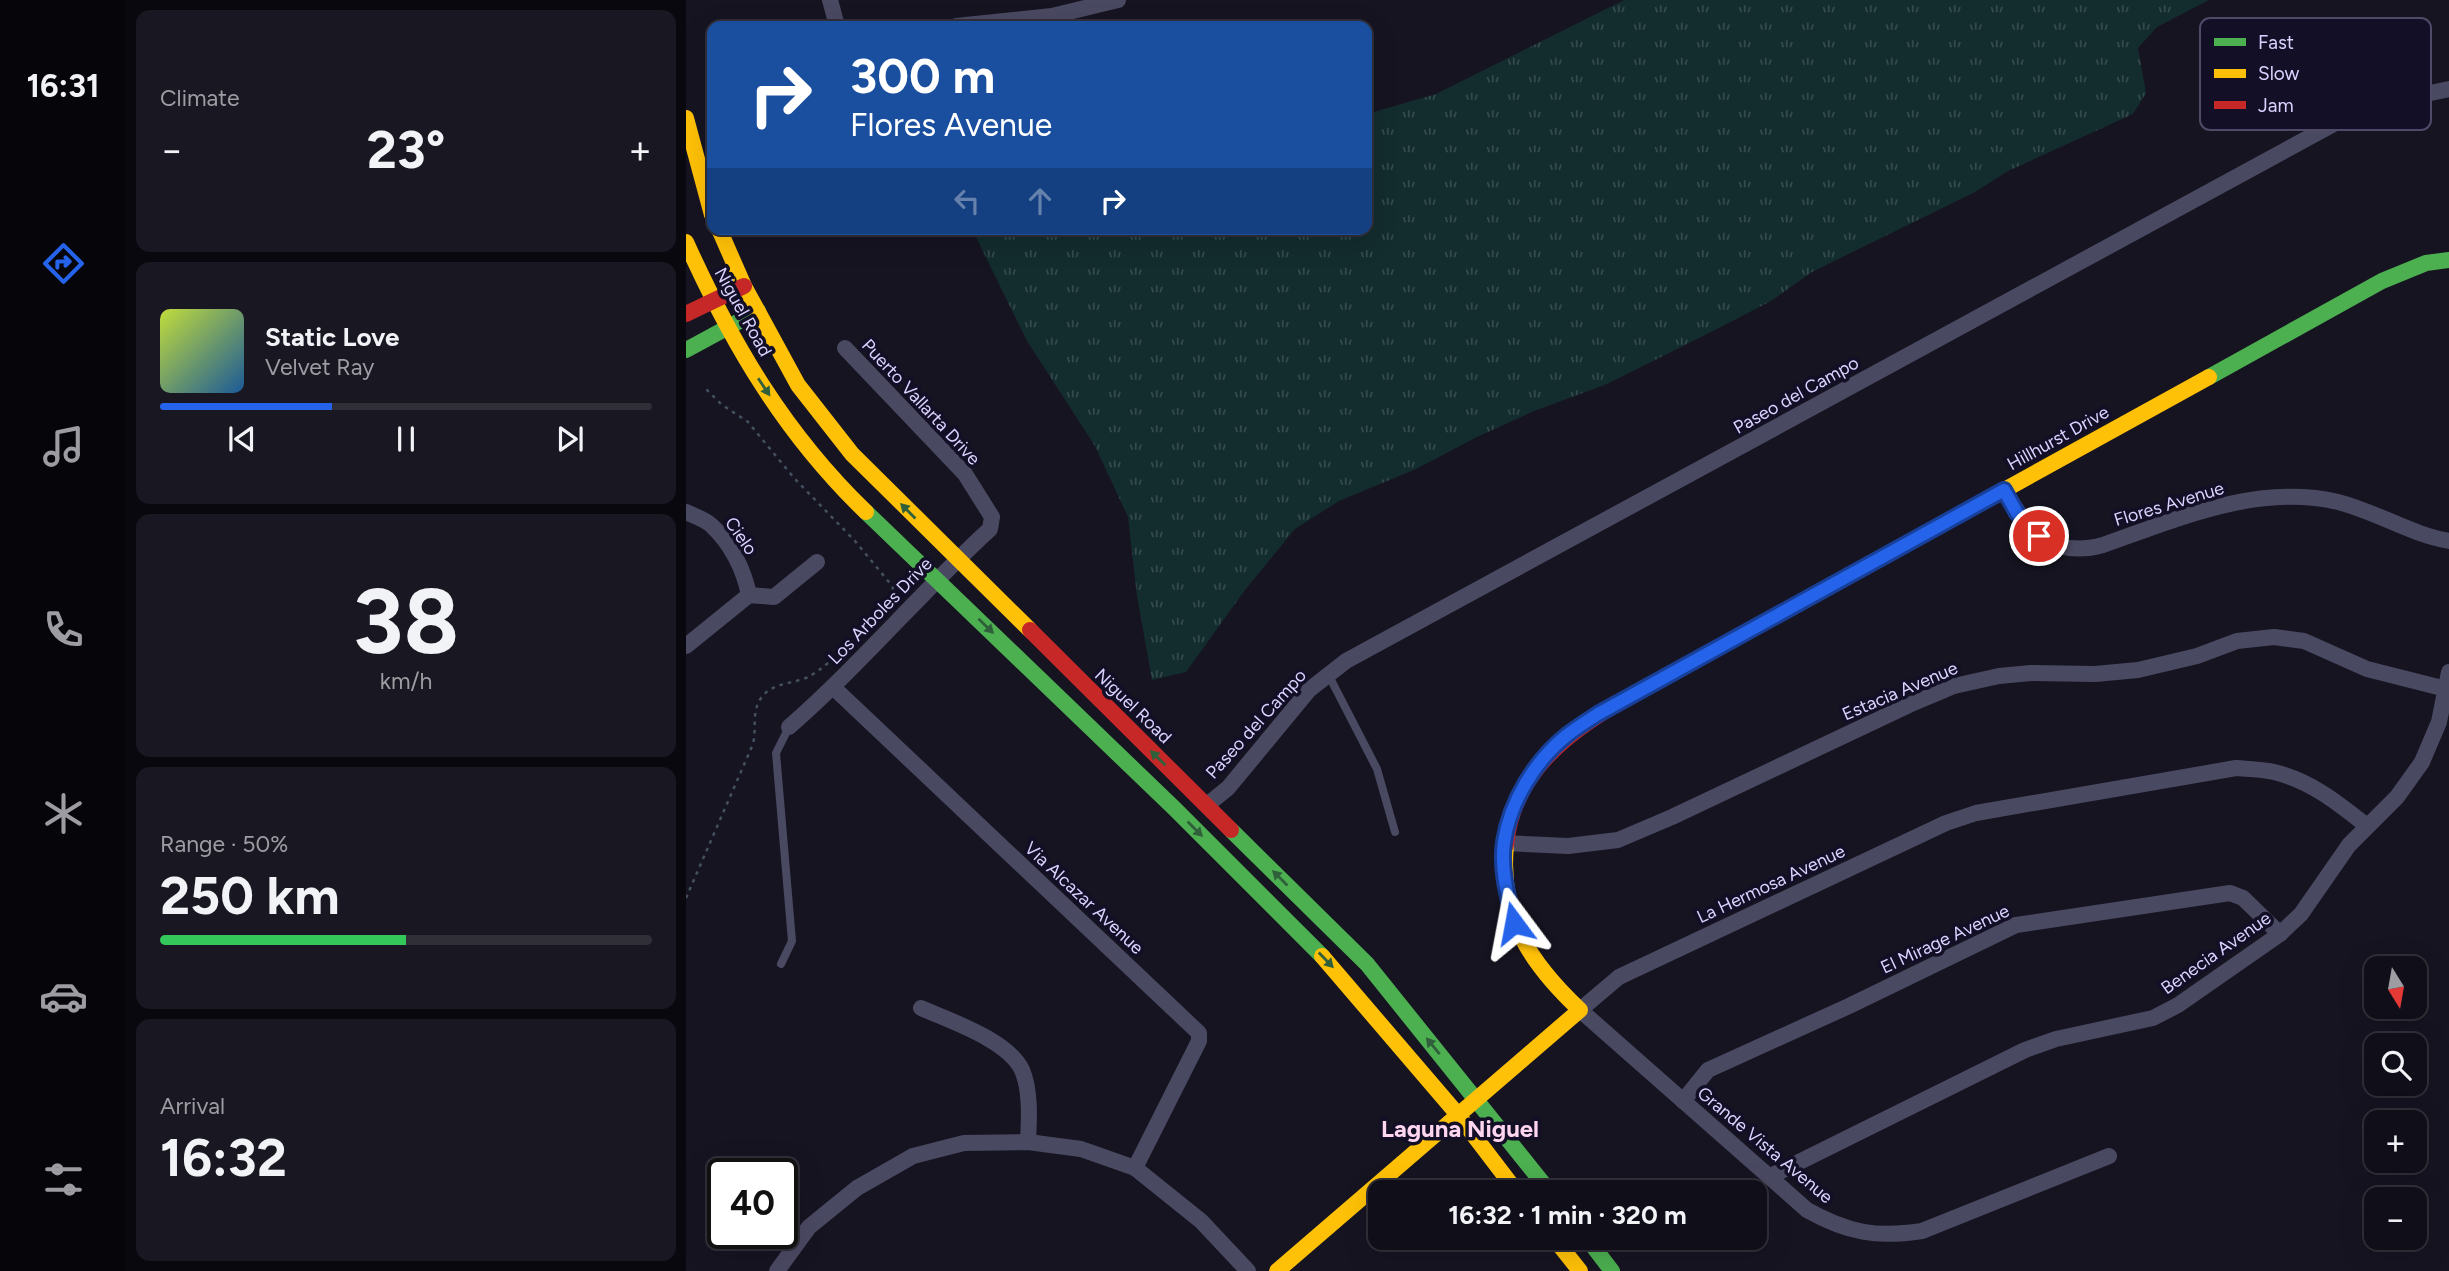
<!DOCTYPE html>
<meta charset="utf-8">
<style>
:root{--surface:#100f19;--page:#191822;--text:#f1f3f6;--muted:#9c9ca2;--line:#302f38;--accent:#2563eb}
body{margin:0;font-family:Figtree,sans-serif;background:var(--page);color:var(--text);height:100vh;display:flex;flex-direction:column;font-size:26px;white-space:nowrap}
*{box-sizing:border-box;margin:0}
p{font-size:23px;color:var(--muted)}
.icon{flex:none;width:38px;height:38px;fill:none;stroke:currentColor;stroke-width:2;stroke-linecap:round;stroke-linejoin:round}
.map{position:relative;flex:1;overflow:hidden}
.sheet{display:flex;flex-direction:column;gap:10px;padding:10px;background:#09080e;width:560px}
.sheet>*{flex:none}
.top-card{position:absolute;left:21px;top:21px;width:665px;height:214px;border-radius:14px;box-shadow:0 7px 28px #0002,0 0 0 2px var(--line);background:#1a4fa0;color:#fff;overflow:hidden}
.needle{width:46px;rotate:169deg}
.tools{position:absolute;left:1678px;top:956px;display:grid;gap:14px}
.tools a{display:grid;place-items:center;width:63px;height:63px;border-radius:14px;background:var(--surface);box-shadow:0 7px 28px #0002,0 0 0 2px var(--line);font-size:35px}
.speed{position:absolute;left:21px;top:1158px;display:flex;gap:14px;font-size:35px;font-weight:700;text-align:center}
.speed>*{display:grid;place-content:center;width:91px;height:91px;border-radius:50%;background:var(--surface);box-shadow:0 7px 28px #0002,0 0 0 2px var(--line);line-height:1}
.speed .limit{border:4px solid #111;border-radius:10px;background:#fff;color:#111}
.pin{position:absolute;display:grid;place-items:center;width:60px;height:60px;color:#fff;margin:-30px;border:4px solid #fff;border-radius:50%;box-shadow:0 2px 7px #0007}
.me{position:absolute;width:77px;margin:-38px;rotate:347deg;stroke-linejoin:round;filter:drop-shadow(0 0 5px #0008)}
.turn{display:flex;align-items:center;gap:24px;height:147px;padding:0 28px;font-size:32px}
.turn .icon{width:91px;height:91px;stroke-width:2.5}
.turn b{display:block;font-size:49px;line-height:60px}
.lanes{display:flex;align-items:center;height:66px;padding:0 28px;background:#0003;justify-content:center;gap:35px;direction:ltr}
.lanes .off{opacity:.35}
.big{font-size:52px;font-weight:700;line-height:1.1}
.sheet .widget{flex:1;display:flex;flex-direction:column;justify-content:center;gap:10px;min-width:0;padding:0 24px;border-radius:14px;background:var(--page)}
.sheet .dial{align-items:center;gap:0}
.dial b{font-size:91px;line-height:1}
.song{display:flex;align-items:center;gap:21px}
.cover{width:84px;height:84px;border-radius:10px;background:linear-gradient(135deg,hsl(70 70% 55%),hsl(210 70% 35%))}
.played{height:7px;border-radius:4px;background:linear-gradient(90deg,var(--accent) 35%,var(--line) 35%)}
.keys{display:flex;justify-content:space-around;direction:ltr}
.heat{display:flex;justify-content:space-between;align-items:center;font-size:38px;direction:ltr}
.charge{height:10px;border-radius:5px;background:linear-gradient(90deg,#34c759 50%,var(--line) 0)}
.trip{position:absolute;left:682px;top:1180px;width:399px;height:70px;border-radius:14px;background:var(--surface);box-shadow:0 7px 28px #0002,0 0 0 2px var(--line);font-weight:700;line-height:70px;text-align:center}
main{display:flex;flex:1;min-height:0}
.menu{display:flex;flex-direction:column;width:126px;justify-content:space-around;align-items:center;background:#06060a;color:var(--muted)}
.menu .icon{width:49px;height:49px}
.menu .active{color:var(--accent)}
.menu b{font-size:32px;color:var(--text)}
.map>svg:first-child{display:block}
.grass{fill:url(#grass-tufts)}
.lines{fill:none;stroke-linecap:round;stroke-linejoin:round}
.path{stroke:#44505f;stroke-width:2.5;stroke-dasharray:3.5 5;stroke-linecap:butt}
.lane{stroke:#4a4962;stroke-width:8}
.street{stroke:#4a4962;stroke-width:16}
.fast{stroke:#4caf50;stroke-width:16}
.slow{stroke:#ffc107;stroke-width:16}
.jam{stroke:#c62828;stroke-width:16}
.oneway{fill:#305f3b}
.route-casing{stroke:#184099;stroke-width:18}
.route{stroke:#2563eb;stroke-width:12}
.labels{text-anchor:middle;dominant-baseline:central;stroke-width:7;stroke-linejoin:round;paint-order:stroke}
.street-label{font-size:18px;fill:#d9d4ff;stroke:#130f26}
.district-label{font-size:24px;font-weight:bold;fill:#ffd6f0;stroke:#130f26}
.key{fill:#130f26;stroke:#4e4a67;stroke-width:2}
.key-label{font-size:19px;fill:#d9d4ff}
</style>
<main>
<nav class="menu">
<b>16:31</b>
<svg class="icon active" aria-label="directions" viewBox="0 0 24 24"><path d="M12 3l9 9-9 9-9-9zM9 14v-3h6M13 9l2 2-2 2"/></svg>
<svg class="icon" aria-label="music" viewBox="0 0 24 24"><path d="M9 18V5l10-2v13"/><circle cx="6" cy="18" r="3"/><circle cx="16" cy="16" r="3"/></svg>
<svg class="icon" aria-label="phone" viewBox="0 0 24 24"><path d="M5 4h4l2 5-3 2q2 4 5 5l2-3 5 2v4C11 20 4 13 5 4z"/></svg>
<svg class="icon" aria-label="climate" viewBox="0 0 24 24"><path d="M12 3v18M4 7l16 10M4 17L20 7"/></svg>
<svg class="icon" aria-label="car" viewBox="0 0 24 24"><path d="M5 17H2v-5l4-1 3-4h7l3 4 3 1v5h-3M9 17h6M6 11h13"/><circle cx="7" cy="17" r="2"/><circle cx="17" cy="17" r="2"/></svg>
<svg class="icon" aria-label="filters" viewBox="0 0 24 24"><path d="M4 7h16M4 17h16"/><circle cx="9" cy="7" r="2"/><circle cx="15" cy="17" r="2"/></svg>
</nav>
<section class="sheet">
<div class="widget"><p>Climate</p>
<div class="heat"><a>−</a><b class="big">23°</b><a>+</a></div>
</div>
<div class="widget">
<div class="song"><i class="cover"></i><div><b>Static Love</b><p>Velvet Ray</p></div></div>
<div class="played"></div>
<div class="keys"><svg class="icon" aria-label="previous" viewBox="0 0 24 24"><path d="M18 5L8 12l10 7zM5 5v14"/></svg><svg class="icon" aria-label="pause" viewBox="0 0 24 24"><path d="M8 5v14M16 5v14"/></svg><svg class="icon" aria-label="next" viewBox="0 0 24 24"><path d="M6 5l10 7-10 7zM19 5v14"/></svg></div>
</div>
<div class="widget dial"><b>38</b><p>km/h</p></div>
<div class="widget"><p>Range · 50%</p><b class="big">250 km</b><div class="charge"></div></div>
<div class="widget"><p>Arrival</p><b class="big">16:32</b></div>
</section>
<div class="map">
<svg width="1763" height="1271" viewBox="0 0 1763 1271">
<defs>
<pattern id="grass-tufts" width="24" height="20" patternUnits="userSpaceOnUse" patternTransform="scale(1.75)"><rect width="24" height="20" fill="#132c2d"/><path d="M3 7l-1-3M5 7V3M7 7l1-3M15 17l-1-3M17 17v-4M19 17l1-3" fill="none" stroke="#354a4c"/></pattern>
</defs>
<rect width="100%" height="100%" fill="#161421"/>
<path class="grass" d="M938,0H1523L1471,27L1452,48L1460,93L1447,114L1322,171L1289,192L1126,272L1085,301L1029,330L921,384L848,411L791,437L730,469L653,501L609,529L559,590L500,672L466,680L451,596L442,517L409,446L341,341L288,233L279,229H681V114L750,94Z"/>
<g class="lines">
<path class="path" d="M0,898L67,744C71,727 65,713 75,698C86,682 109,684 124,676C145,664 205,610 207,587L169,541L108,478L62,422L35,404L17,386"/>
<g class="lane">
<path d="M642,674L691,769L709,832"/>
<path d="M95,964L106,941L90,753L103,727"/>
</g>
<g class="street">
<path d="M144,0L151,26"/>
<path d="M270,26L366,16L432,0"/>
<path d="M1318,490C1342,531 1366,559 1417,545C1491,519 1572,483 1652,502C1691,512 1724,534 1763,541"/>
<path d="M0,512C8,516 18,519 25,525C45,543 58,570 63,595"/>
<path d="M0,646L63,595L88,597L131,562"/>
<path d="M148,688L513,1033V1041L449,1168"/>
<path d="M103,727C174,665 234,593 304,529L306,517L279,474L159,348"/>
<path d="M521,805L542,788L623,690L660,661L1655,120L1706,101L1763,89"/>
<path d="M818,843L882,846L932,840L986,817L1223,705L1268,686L1313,676L1345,673L1409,674L1452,670L1511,656L1551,641L1588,637L1618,641L1681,669L1760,689"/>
<path d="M235,1008C264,1021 322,1040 336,1070C345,1091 343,1120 342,1142"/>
<path d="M997,1101L1022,1070L1163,1006L1330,925L1544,893L1557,898L1594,934"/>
<path d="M1423,1156L1236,1231C1191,1238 1162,1233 1121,1210L894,1010L933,977L1260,823L1290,813L1550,768C1562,769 1576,769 1588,772C1625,781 1652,803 1681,826"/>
<path d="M1083,1177L1339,1050L1370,1039L1467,1018L1492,1005L1594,934L1615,914L1663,845L1711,797L1736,762L1753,722L1763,672"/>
<path d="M91,1271L123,1227L171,1188L227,1156L278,1143L342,1142L395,1149L449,1168L515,1221L562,1271"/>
</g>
<g class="fast">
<path d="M0,350L72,311"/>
<path d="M1523,377L1696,281L1740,263L1763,260"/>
<path d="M180,512L489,809L636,956"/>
<path d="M545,830L681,964L864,1192"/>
<path d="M900,1237L926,1271"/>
</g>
<g class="slow">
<path d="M0,118L26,215"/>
<path d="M33,229L58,286L112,385L166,454L344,630"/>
<path d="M0,242C46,344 99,434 180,512"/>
<path d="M1081,621L1523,377"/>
<path d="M636,956L773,1116L831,1192"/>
<path d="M867,1237L894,1271"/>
<path d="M591,1271L894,1010C844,963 813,917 820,845"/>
</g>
<g class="jam">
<path d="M0,314L58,286"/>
<path d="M344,630L545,830"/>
<path d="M820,845C828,758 905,718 973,680C1009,661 1045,641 1081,621"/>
</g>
</g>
<defs><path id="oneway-solid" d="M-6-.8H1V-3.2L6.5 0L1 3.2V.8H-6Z" transform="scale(1.75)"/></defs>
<g class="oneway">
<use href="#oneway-solid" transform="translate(78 387) rotate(56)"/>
<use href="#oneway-solid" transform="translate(222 511) rotate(-135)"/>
<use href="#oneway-solid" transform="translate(300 626) rotate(44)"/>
<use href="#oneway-solid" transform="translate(472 758) rotate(-136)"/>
<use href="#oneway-solid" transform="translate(509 829) rotate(45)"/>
<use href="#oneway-solid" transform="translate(594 878) rotate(-135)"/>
<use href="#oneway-solid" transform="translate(640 960) rotate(46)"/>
<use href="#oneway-solid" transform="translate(747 1046) rotate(-129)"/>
</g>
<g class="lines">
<defs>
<path id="route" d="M828,923C822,897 814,869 818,842C824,802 849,761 880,736C890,728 901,721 912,714L1318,490L1331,513L1353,536"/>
</defs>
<use href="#route" class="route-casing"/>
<use href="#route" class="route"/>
</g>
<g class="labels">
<g class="street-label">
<text transform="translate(57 312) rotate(61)">Niguel Road</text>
<text transform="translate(1110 395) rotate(-29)">Paseo del Campo</text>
<text transform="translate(235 402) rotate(47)">Puerto Vallarta Drive</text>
<text transform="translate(1372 438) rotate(-29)">Hillhurst Drive</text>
<text transform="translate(1483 504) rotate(-17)">Flores Avenue</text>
<text transform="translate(55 536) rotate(55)">Cielo</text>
<text transform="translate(194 611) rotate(-46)">Los Arboles Drive</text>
<text transform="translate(1214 691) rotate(-23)">Estacia Avenue</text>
<text transform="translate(447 706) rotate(44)">Niguel Road</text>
<text transform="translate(570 724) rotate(-48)">Paseo del Campo</text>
<text transform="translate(1085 884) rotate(-25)">La Hermosa Avenue</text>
<text transform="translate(398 898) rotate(43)">Via Alcazar Avenue</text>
<text transform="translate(1259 939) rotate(-25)">El Mirage Avenue</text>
<text transform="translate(1530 953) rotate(-35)">Benecia Avenue</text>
<text transform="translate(1079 1145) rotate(40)">Grande Vista Avenue</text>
</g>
<g class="district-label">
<text x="774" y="1128">Laguna Niguel</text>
</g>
</g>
<rect x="1514" y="18" width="231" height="112" rx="10" class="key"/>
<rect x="1528" y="38" width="32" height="8" fill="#4caf50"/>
<rect x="1528" y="69" width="32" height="9" fill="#ffc107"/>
<rect x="1528" y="101" width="32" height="8" fill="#c62828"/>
<g class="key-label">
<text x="1572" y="49">Fast</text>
<text x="1572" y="80">Slow</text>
<text x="1572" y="112">Jam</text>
</g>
</svg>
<div class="tools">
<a><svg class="needle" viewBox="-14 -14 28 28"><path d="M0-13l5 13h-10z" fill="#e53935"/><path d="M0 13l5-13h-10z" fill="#9c9ca2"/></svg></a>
<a><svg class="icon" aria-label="search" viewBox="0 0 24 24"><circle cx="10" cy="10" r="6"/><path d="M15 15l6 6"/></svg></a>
<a>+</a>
<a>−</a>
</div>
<div class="speed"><div class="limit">40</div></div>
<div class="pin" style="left:1353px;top:536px;background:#d93025"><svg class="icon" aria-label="arrive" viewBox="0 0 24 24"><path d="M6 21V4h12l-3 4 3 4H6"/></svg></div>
<svg class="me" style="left:828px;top:923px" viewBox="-20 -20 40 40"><path d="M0-17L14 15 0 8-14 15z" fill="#2563eb" stroke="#fff" stroke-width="4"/></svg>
<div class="trip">16:32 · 1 min · 320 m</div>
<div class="top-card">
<div class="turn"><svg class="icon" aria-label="right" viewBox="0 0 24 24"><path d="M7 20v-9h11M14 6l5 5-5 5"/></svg><div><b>300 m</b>Flores Avenue</div></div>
<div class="lanes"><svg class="icon off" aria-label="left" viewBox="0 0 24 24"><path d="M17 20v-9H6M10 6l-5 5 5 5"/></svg><svg class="icon off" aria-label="ahead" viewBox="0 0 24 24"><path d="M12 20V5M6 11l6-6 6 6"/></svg><svg class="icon" aria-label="right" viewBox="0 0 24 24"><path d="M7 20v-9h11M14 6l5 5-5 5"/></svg></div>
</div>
</div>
</main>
